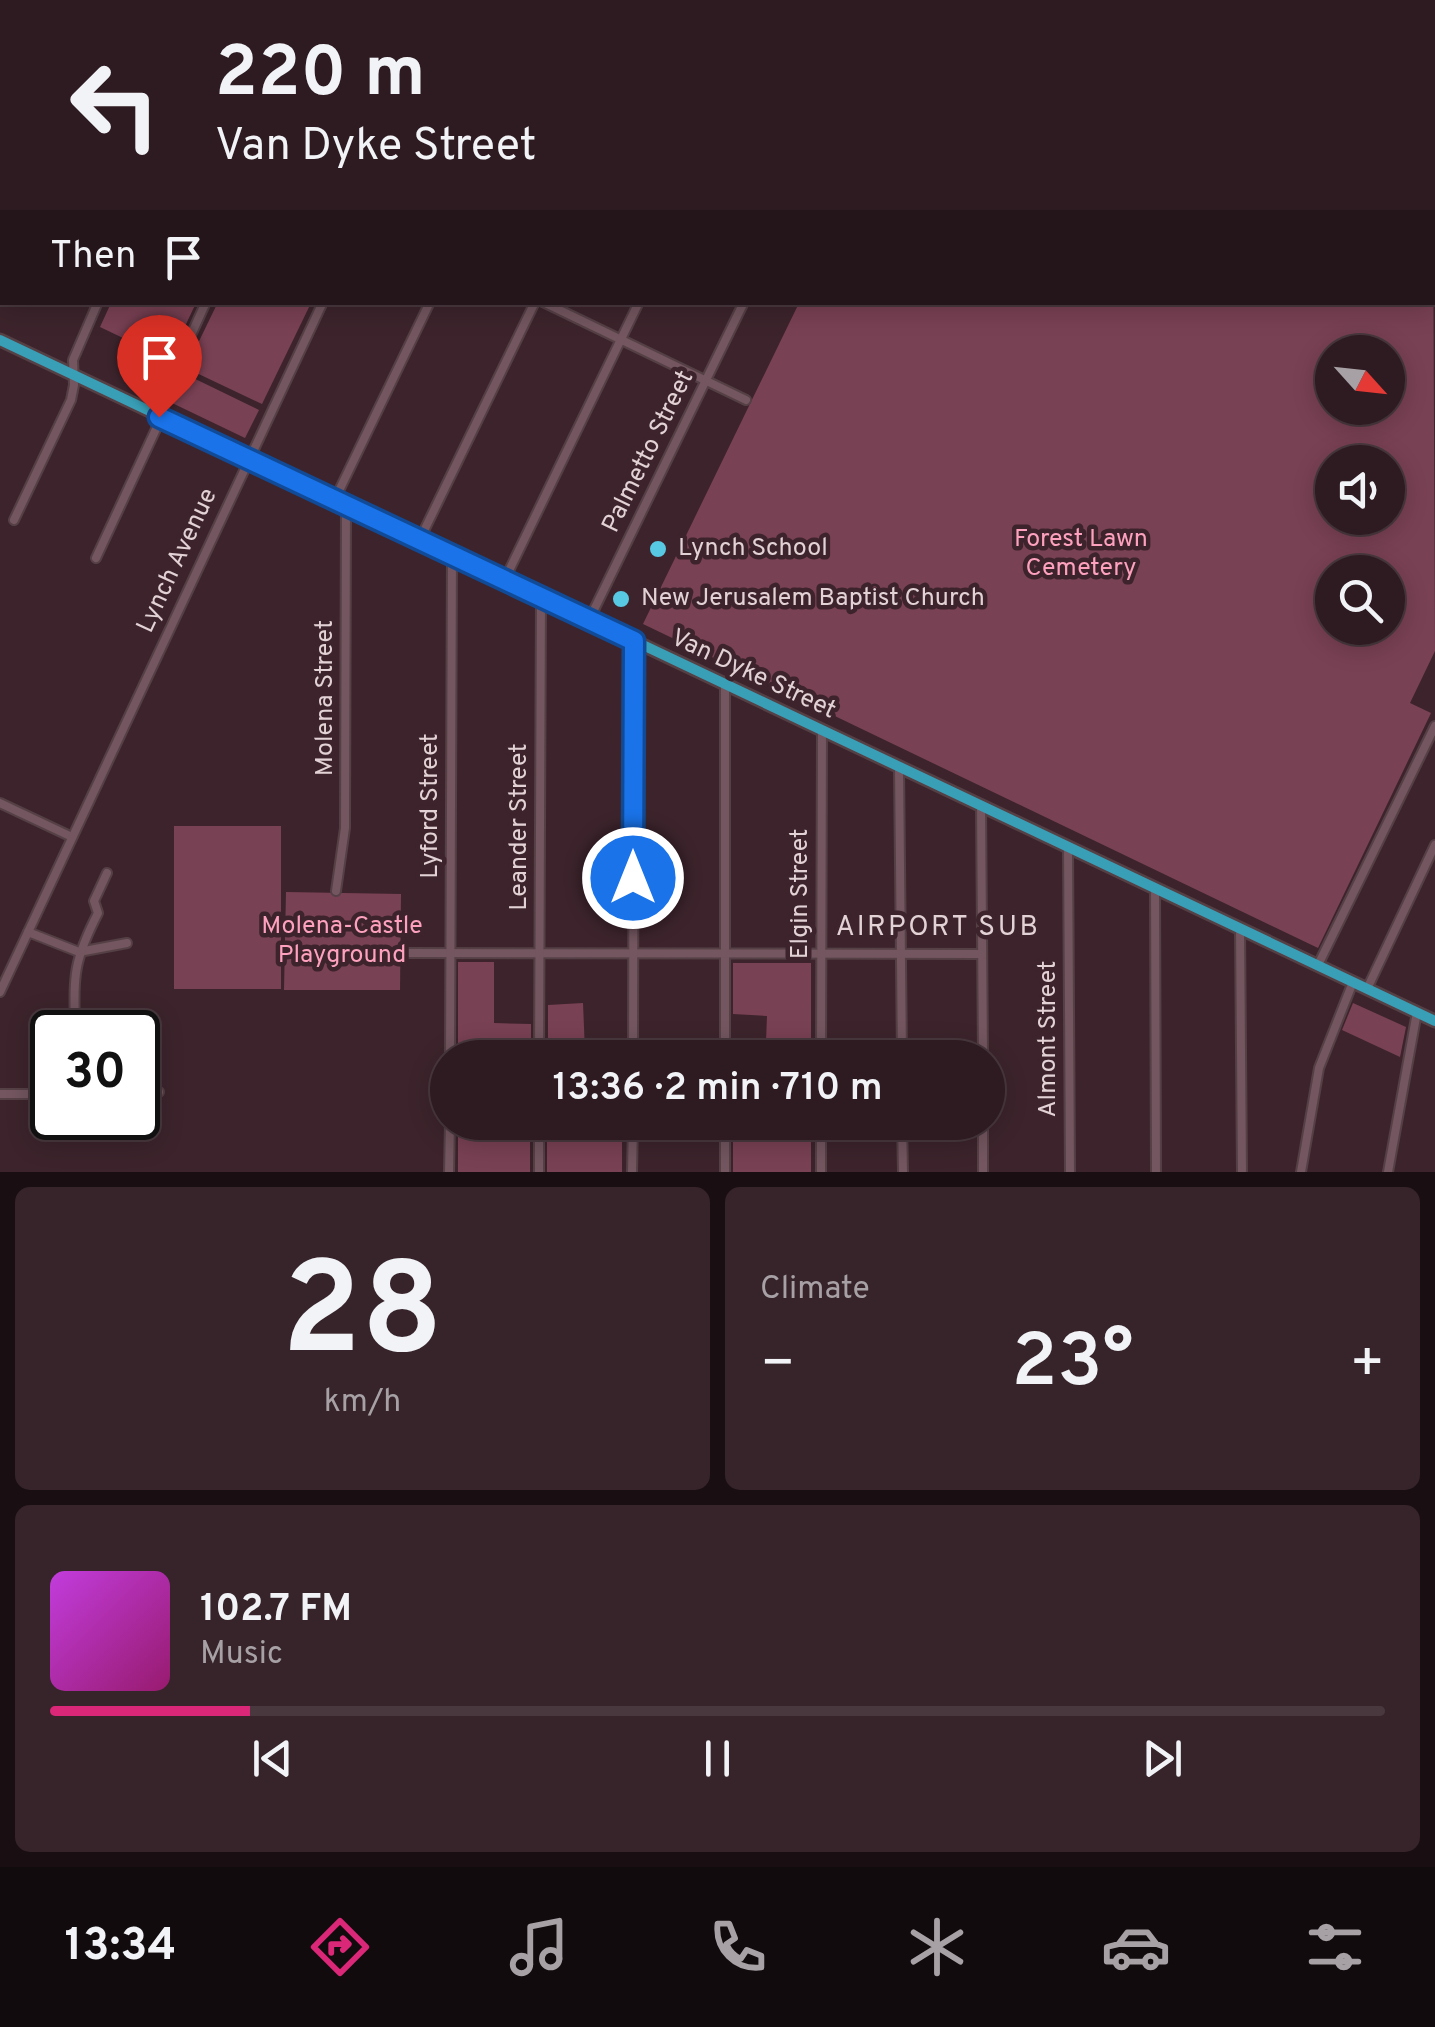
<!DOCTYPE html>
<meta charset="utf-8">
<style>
:root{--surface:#2e1b21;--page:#36242a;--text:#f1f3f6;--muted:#a7a1a5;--line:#49393f;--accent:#db2777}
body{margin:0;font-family:Overpass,sans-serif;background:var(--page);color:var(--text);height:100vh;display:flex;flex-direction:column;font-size:38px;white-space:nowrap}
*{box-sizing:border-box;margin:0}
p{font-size:32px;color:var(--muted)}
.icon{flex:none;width:55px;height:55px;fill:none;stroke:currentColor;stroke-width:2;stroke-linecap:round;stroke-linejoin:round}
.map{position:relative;height:1172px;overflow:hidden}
.side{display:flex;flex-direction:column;gap:15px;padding:15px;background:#190f12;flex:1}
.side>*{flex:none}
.guide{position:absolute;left:0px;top:0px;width:1435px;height:305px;box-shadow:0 5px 25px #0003,0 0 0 2px var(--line);background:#2e1b21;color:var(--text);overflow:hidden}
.needle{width:65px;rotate:117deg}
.controls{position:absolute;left:1315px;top:335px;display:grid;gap:20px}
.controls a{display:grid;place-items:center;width:90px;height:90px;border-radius:50%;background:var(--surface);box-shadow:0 5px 25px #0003,0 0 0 2px var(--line);font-size:50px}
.speed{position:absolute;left:30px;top:1010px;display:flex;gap:20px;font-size:50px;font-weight:700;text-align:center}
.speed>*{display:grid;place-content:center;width:130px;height:130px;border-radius:50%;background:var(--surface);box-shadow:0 5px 25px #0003,0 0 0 2px var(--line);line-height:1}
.speed .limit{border:5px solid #111;border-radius:15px;background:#fff;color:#111}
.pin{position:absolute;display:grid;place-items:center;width:85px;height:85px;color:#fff;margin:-102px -42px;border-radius:50% 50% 50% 0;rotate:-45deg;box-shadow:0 0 10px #0007}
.pin .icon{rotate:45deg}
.me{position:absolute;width:110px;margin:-55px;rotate:0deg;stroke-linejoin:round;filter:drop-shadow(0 0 8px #0008)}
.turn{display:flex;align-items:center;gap:35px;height:210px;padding:0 50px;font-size:45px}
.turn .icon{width:130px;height:130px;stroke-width:2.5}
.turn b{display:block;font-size:70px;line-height:85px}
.then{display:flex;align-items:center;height:95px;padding:0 50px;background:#0003;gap:20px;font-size:38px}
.big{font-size:75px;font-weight:600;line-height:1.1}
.side .card{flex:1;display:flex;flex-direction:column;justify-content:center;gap:15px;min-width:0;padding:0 35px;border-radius:15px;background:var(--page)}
.side .dial{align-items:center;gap:0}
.dial b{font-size:130px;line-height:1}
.song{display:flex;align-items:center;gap:30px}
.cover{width:120px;height:120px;border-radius:15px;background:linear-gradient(135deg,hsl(290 70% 55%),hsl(320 70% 35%))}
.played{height:10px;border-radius:5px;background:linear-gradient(90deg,var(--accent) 15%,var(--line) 15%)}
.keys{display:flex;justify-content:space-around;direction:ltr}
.heat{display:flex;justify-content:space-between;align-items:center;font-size:55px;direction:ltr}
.side .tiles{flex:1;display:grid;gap:15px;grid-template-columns:1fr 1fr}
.card:last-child{grid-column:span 2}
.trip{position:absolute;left:430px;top:1040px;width:575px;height:100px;border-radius:50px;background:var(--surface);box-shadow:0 5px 25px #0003,0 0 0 2px var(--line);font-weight:600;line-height:100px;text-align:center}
.tabs{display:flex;height:160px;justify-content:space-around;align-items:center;background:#120b0d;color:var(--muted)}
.tabs .icon{width:70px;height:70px}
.tabs .active{color:var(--accent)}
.tabs b{font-size:45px;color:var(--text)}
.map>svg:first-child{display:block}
.green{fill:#794154;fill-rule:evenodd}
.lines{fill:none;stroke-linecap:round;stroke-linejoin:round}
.minor-casing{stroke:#554046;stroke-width:12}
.major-casing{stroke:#554046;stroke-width:15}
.minor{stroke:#73565f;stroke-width:8}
.major{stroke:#399fb6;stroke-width:10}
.rail{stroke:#947f85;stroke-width:2.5;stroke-dasharray:18 18;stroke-linecap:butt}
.route-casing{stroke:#114b97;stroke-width:25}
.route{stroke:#1a73e8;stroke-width:18}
.poi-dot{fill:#57c9e2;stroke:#3d242c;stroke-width:4}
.labels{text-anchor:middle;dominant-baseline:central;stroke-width:9;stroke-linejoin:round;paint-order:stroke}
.street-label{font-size:25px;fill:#e2d2d6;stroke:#3d242c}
.park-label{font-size:25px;fill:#fda1be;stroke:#3d242c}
.poi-label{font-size:25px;fill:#e2d2d6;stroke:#3d242c;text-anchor:start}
.neighbourhood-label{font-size:28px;letter-spacing:2.5px;fill:#e2d2d6;stroke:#3d242c}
</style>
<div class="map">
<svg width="1435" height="1172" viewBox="0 0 1435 1172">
<rect width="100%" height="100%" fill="#3d242c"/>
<g class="green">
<path d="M845,0H1276L1281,2H844Z"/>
<path d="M1433,202L1435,651L1410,703L1431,713L1318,948L643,624L799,303L1432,302ZM1332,352H1388V408H1332ZM1332,462H1388V518H1332ZM1332,572H1388V628H1332Z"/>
<path d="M218,302L311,303L262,404L186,368Z"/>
<path d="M111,303V302L196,303L169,360L100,327Z"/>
<path d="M183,373L259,410L245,438L170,402Z"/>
<rect x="174" y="826" width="107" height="163"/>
<path d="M286,892L401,894L400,990H284Z"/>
<path d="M458,962H494V1023L531,1024V1057H458Z"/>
<path d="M733,963H811V1057H733V1043L766,1042L767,1016L733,1014Z"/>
<path d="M583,1003L585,1052H622V1057H548V1005Z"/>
<path d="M1353,1003L1406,1027L1400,1057L1342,1030Z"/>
<rect x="458" y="1123" width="72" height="49"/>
<rect x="547" y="1123" width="75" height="49"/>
<rect x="733" y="1123" width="78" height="49"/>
</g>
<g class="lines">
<defs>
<g id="minor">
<path d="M654,0L659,2"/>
<path d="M469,2L470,0"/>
<path d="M576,2L577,0"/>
<path d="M543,302L746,400"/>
<path d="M335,499L430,302"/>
<path d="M14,520L71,400L74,385L73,360L98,302"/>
<path d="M420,539L535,302"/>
<path d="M96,558L156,429L161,401L206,302"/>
<path d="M505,579L639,302"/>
<path d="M589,620L744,302"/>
<path d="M725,684V1058"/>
<path d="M899,767L902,1058"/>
<path d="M0,803L72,837"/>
<path d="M981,805L983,1058"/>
<path d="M1068,847L1070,1172"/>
<path d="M1155,888L1156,1172"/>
<path d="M336,891L345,828L346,504"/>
<path d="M1240,928L1242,1172"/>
<path d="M28,932L79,952L127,943"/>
<path d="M407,953L982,954"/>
<path d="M1318,965L1435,726"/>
<path d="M1367,989L1435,845"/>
<path d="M0,992L323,302"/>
<path d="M75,1032C74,976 72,964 98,913L94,901L107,873"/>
<path d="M450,1058L452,554"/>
<path d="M539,1058L541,597"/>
<path d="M633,1058L634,641"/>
<path d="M821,1058L822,730"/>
<path d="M138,1093L159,1092"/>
<path d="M0,1094H52"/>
<path d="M902,1122L903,1172"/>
<path d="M983,1122V1172"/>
<path d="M449,1172L450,1122"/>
<path d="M539,1172V1122"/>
<path d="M632,1172L633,1122"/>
<path d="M725,1172V1122"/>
<path d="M821,1172V1122"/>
<path d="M1301,1172L1319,1068L1353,982"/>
<path d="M1388,1172L1417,1012"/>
</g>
<path id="major" d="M0,340L1435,1021"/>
</defs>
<use href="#minor" class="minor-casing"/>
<use href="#major" class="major-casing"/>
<use href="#minor" class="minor"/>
<use href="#major" class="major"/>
<g class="rail">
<path d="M1314,0L1315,2"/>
<path d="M112,2L113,0"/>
<path d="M1432,168L1435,171"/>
<path d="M0,248L2,242"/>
</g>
</g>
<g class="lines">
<defs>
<path id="route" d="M159,417L634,641L633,878"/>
</defs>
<use href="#route" class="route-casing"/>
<use href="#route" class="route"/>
</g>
<g class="poi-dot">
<circle cx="658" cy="549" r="10"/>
<circle cx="621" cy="599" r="10"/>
</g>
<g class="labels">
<g class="street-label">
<text transform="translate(649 452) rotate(-64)">Palmetto Street</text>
<text transform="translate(178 561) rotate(-65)">Lynch Avenue</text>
<text transform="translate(753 675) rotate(25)">Van Dyke Street</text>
<text transform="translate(326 698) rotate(-90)">Molena Street</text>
<text transform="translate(431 806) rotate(-90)">Lyford Street</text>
<text transform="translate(520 827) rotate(-90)">Leander Street</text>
<text transform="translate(801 894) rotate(-90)">Elgin Street</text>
<text transform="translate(1049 1039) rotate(-90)">Almont Street</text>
</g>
<g class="park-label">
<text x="1081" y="540">Forest Lawn<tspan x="1081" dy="29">Cemetery</tspan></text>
<text x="342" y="927">Molena-Castle<tspan x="342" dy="29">Playground</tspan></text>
</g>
<g class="poi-label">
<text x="678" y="549">Lynch School</text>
<text x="641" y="599">New Jerusalem Baptist Church</text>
</g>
<g class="neighbourhood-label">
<text x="938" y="928">AIRPORT SUB</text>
</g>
</g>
</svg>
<div class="controls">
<a><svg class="needle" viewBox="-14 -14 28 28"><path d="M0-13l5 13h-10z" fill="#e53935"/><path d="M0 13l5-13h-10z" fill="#a7a1a5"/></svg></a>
<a><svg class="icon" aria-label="sound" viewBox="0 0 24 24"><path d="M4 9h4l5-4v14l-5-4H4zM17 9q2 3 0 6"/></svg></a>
<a><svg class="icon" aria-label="search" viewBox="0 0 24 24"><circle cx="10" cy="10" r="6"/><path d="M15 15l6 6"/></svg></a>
</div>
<div class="speed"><div class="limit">30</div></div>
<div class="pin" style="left:159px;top:417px;background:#d93025"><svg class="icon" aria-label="arrive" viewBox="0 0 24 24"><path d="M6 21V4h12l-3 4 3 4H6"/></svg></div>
<svg class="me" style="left:633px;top:878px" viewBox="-20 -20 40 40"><circle r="17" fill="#1a73e8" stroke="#fff" stroke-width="3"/><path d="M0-11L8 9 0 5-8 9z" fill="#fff"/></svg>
<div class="trip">13:36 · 2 min · 710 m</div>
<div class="guide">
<div class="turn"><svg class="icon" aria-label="left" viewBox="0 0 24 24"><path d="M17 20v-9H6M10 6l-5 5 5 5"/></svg><div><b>220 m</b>Van Dyke Street</div></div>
<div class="then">Then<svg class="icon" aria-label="arrive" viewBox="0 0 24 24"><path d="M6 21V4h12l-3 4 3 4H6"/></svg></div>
</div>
</div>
<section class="side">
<div class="tiles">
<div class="card dial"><b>28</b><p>km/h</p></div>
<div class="card"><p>Climate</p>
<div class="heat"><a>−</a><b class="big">23°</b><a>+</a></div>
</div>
<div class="card">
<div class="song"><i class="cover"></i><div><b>102.7 FM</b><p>Music</p></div></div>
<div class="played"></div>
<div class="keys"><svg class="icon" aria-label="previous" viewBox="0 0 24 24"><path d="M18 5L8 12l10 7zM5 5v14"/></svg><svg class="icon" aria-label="pause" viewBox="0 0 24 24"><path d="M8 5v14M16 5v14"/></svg><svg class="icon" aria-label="next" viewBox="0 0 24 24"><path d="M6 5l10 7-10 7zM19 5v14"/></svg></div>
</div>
</div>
</section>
<nav class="tabs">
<b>13:34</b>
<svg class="icon active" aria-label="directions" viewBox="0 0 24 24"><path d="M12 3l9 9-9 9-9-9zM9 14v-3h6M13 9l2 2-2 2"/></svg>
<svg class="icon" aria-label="music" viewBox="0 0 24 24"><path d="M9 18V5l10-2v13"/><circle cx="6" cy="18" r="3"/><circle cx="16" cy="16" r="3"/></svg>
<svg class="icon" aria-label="phone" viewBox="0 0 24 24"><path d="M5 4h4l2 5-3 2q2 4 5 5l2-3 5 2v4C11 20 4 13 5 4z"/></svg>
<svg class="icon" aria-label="climate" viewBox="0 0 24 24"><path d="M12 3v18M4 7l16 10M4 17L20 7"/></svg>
<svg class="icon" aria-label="car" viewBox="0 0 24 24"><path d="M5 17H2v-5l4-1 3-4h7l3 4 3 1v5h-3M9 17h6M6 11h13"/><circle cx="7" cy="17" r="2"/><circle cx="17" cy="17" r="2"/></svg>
<svg class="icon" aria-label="filters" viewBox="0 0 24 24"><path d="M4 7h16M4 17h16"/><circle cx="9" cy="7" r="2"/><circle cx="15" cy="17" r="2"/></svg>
</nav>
